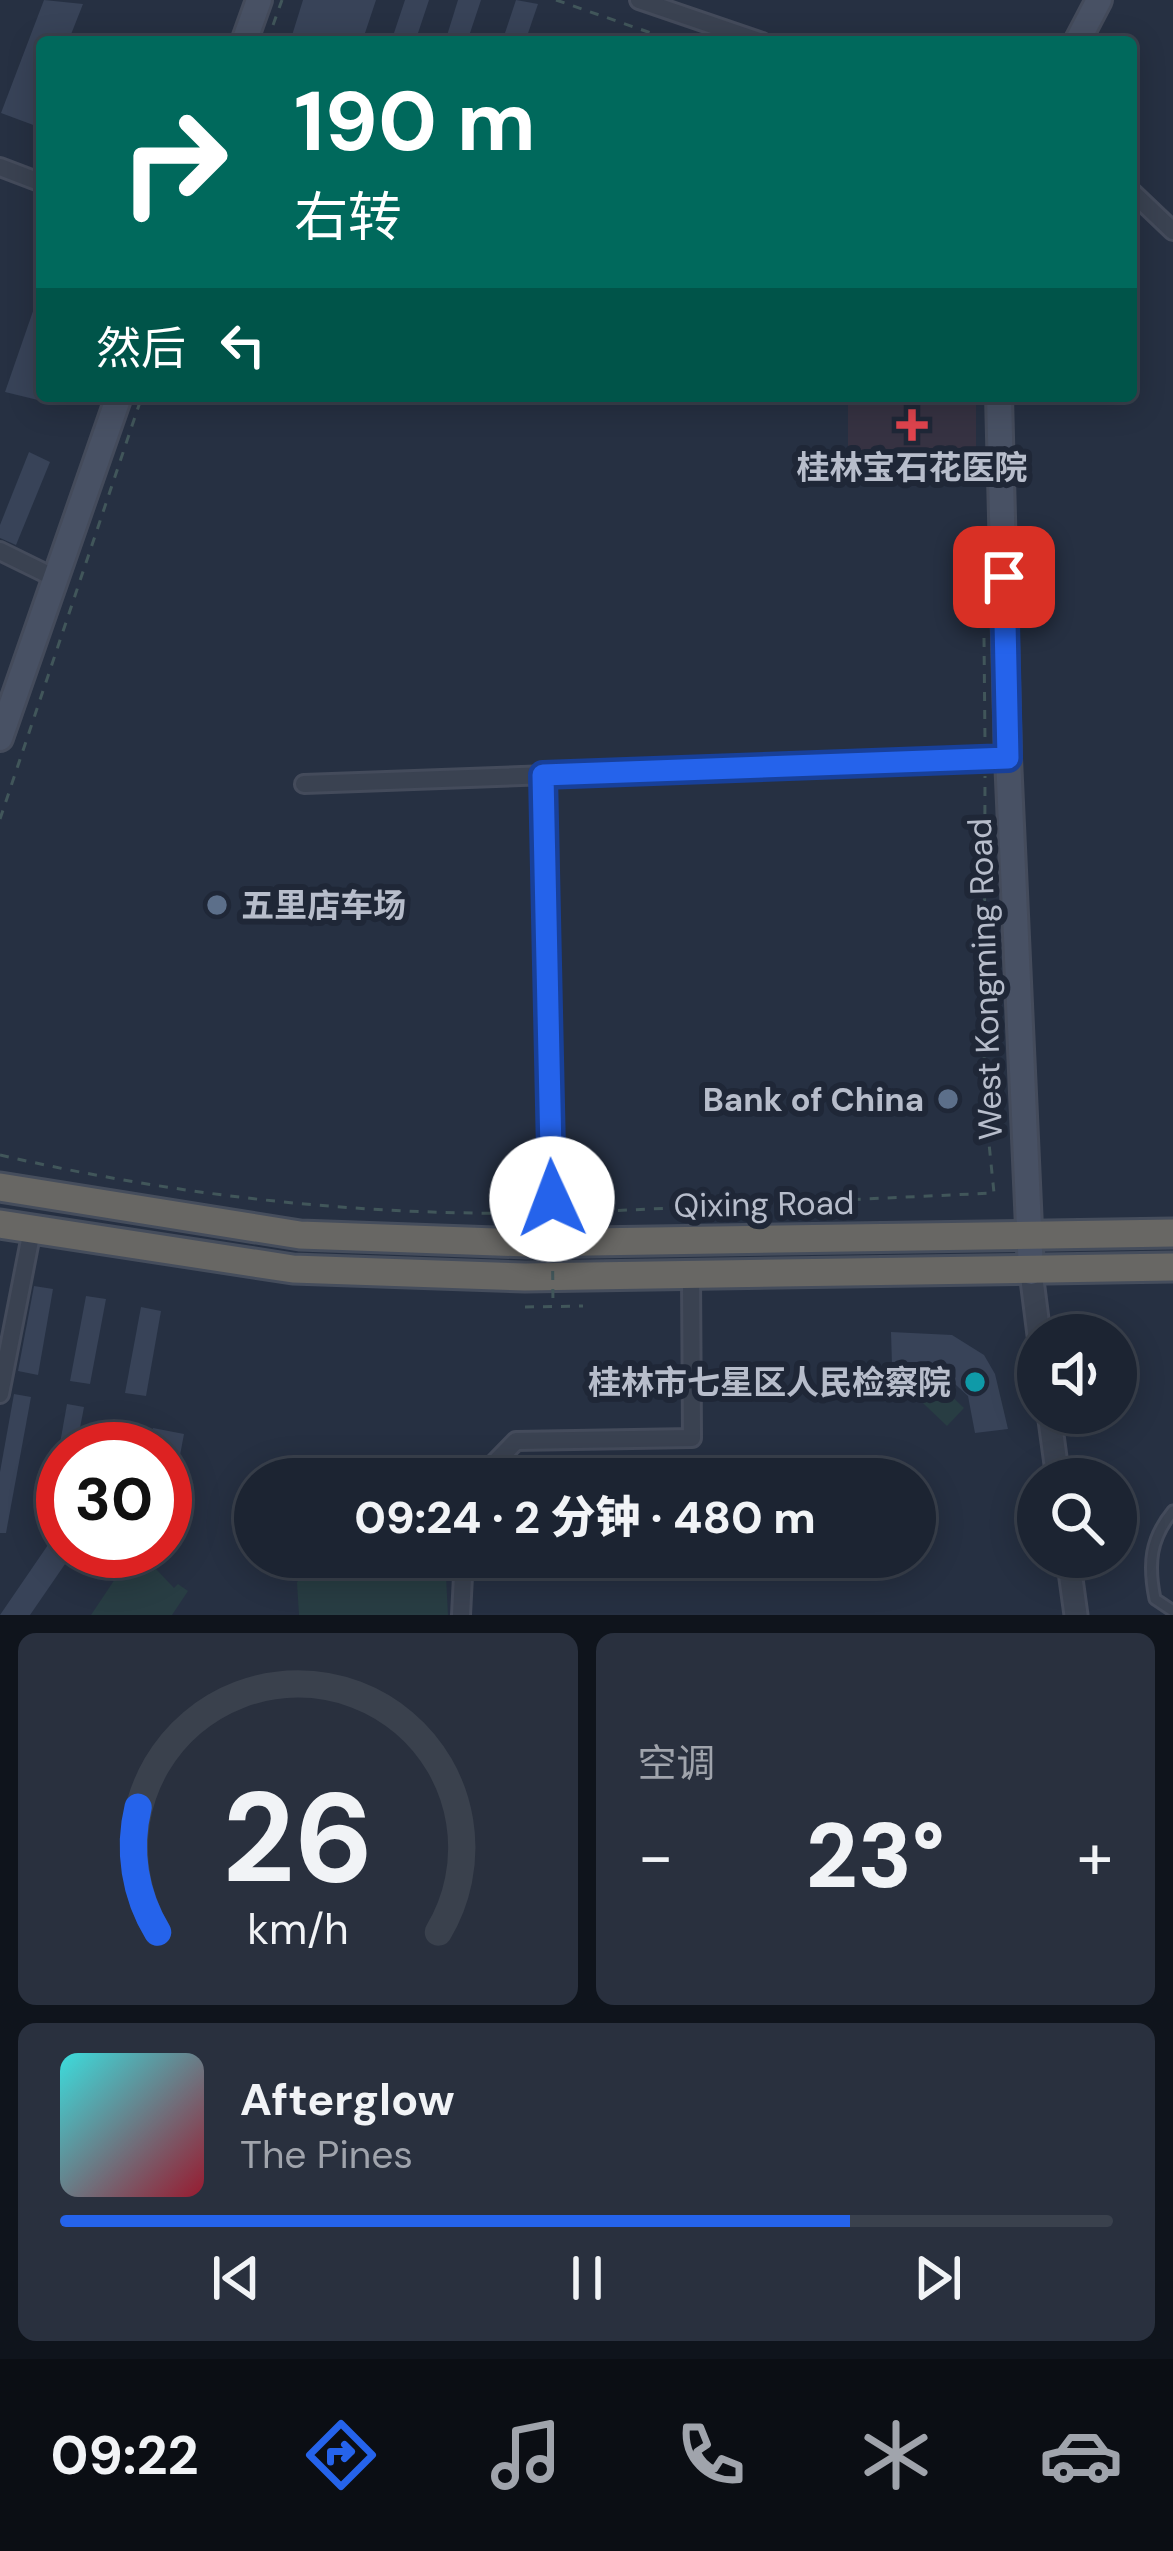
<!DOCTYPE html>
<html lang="zh">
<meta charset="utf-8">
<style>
:root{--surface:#1c2432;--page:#29303e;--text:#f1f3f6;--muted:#a0a4ac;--line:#3a414d;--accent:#2563eb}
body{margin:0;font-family:"DM Sans","Noto Sans SC",sans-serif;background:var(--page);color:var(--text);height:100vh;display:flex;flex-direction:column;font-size:45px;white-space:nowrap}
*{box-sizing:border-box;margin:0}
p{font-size:39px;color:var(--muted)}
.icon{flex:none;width:66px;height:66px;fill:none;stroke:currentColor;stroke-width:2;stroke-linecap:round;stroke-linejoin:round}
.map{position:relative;height:1615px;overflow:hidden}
.side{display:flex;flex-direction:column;gap:18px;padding:18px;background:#0f141c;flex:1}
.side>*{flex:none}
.banner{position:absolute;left:36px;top:36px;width:1101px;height:366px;border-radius:12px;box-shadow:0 6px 30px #0003,0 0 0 3px var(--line);background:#00695c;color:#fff;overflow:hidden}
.tools{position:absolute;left:1017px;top:1314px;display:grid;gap:24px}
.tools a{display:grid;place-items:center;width:120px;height:120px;border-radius:50%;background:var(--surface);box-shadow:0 6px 30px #0003,0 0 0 3px var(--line);font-size:60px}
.speed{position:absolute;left:36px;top:1422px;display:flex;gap:24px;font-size:60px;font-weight:700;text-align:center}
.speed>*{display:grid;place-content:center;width:156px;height:156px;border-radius:50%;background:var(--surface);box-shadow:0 6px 30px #0003,0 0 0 3px var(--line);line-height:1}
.speed .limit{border:18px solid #d22;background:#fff;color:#111}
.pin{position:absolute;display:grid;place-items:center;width:102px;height:102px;color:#fff;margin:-51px;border-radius:24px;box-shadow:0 6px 18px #0006}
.me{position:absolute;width:132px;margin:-66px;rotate:358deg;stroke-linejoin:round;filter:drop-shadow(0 0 9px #0008)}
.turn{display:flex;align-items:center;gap:42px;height:252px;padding:0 60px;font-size:54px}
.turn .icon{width:156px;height:156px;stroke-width:2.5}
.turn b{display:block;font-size:84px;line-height:102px}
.then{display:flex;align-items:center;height:114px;padding:0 60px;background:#0003;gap:24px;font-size:45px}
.big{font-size:90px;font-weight:800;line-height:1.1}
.side .tile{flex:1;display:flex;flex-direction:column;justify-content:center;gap:18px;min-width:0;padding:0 42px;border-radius:18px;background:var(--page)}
.side .dial{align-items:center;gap:0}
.dial svg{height:312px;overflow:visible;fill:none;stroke:var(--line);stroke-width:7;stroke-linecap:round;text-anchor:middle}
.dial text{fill:var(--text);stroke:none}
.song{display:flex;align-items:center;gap:36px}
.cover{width:144px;height:144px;border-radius:18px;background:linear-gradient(135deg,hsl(180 70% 55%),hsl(350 70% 35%))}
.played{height:12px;border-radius:6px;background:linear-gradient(90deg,var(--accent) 75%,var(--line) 75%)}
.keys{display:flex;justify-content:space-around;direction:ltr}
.heat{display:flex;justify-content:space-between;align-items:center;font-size:66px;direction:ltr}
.side .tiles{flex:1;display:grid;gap:18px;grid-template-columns:1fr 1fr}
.tile:last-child{grid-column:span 2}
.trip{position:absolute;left:234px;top:1458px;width:702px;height:120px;border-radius:60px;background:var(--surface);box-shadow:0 6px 30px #0003,0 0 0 3px var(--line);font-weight:800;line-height:120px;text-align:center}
.tab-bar{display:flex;height:192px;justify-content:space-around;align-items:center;background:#0b0e14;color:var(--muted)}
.tab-bar .icon{width:84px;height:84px}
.tab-bar .active{color:var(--accent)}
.tab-bar b{font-size:54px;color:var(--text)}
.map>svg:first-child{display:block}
.medical{fill:#363242}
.green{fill:#283d43}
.building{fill:#384358}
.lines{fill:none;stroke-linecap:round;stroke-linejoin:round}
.service-casing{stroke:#444b5b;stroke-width:15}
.minor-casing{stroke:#444b5b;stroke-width:22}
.tertiary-casing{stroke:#444b5b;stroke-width:27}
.secondary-casing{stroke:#444b5b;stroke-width:30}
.trunk-casing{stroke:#454d5c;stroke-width:33}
.path{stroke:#41565a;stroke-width:3;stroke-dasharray:9 9;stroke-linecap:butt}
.service{stroke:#3a4251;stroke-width:9}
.minor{stroke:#3a4251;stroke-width:16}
.tertiary{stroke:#3a4251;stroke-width:21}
.secondary{stroke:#485164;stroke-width:24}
.trunk{stroke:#686764;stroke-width:27}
.path-bridge{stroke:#41565a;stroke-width:3;stroke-dasharray:9 9;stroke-linecap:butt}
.route-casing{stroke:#184099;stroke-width:30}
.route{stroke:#2563eb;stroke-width:21}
.health-dot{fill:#e0444e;stroke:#1f2737;stroke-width:4.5}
.service-dot{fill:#5c6f8a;stroke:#1f2737;stroke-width:4.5}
.culture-dot{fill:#0f9aa8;stroke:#1f2737;stroke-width:4.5}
.labels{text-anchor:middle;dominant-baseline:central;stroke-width:12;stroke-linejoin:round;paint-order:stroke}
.poi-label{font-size:33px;font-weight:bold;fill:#b7bdcb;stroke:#1f2737;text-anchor:end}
.street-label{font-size:33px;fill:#b7bdcb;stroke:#1f2737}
</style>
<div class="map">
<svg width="1173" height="1615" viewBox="0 0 1173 1615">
<rect width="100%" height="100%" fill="#263042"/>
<path class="medical" d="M848,396H976V454L949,455V470L859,473L858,458H848Z"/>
<g class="green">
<path d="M922,1368L964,1408L947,1426L905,1386Z"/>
<path d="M306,1557H445L448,1615H299L297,1583Z"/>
<path d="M129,1566L155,1568L174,1588L178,1584L188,1591L172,1615H91L119,1573Z"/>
</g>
<g class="building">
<path d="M44,0L83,4L68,42H42V110L36,126L1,113Z"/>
<path d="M303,0H376L362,42H290Z"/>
<path d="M405,0H429L415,42H391Z"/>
<path d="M458,0H481L467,42H445Z"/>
<path d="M516,0L538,4L525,42H502Z"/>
<path d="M40,291H42V401L5,392Z"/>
<path d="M29,452L50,462L16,545L0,538V525Z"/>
<path d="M34,1286L53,1289L38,1375L18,1371Z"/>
<path d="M86,1296L106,1299L90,1384L70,1381Z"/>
<path d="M141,1307L161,1311L146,1396L125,1393Z"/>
<path d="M891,1332L952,1335L984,1355L995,1374L1008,1429L975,1433L968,1396L933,1364L892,1365Z"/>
<path d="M14,1394L31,1397L6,1533H0V1472Z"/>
<path d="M67,1404L84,1407L76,1449H59Z"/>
<path d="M153,1428L184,1434L171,1503L165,1502V1449H149Z"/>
<path d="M63,1523V1551H74L30,1615H0Z"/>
</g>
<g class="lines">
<defs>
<path id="service" d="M1173,1511C1150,1539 1148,1564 1155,1599L1173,1611"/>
<g id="minor">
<path d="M639,0L762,42"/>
<path d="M0,167L42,183"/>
<path d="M1131,191L1173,231"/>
<path d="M0,551L55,578"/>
<path d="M543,775L552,1199"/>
<path d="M304,784L1008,758"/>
<path d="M0,1394L32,1230"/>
<path d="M479,1479L516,1441L692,1438L691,1275"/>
<path d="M461,1615L464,1557"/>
</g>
<g id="tertiary">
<path d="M1031,1272L1039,1335"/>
<path d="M1049,1413L1058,1479"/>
<path d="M1068,1557L1076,1615"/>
</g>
<g id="secondary">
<path d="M244,42L259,0"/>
<path d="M1077,42L1099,0"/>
<path d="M999,396L1008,758L1031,1272"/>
<path d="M0,738L119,396"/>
</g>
<g id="trunk">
<path d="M0,1187L300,1235L526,1243L1173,1233"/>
<path d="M0,1224L293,1269L525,1277L1173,1267"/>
</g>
</defs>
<use href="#service" class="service-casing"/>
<use href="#minor" class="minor-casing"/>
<use href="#tertiary" class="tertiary-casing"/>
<use href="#secondary" class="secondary-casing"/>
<use href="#trunk" class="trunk-casing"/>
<g class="path">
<path d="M556,0L677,42"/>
<path d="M267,42L282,0"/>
<path d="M984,638L985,742"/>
<path d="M0,819L142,396"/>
<path d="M0,1155C177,1196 361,1216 542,1213"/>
<path d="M564,1213L994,1193L984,1094L985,776"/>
<path d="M525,1307L583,1306"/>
</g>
<use href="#service" class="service"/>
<use href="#minor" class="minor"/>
<use href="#tertiary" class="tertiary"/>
<use href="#secondary" class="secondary"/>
<use href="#trunk" class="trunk"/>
<path class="path-bridge" d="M552,1199L553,1306"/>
</g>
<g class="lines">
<defs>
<path id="route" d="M552,1199L543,775L1008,758L1004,577"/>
</defs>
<use href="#route" class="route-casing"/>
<use href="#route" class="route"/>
</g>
<path class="health-dot" d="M906 407h12v12h12v12h-12v12h-12v-12h-12v-12h12z"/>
<g class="service-dot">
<circle cx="217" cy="905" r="12"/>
<circle cx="948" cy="1099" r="12"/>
</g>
<circle class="culture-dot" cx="975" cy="1382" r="12"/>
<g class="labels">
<g class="poi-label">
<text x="912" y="467" text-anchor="middle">桂林宝石花医院</text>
<text x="241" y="905" text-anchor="start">五里店车场</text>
<text x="924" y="1099">Bank of China</text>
<text x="951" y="1382">桂林市七星区人民检察院</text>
</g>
<g class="street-label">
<text transform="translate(985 979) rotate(-92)">West Kongming Road</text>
<text transform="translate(764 1204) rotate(-1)">Qixing Road</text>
</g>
</g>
</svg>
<div class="tools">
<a><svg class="icon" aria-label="sound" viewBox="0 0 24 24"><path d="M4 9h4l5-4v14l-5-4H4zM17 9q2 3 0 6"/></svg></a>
<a><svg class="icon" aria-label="search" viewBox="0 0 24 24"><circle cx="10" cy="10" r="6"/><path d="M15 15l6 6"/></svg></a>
</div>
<div class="speed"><div class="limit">30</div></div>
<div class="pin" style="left:1004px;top:577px;background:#d93025"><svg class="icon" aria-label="arrive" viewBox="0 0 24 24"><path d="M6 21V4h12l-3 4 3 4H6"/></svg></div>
<svg class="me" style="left:552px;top:1199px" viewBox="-20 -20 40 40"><circle r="19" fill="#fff"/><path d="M0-13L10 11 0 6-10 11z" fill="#2563eb"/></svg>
<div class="trip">09:24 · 2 分钟 · 480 m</div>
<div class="banner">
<div class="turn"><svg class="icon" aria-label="right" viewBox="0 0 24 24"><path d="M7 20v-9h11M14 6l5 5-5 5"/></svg><div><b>190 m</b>右转</div></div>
<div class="then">然后<svg class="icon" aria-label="left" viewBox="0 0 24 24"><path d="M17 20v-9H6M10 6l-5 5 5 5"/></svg></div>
</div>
</div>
<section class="side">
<div class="tiles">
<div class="tile dial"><svg viewBox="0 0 100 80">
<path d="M14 69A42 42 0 1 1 86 69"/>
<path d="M14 69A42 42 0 0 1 9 37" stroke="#2563eb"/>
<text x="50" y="56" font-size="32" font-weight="700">26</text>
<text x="50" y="72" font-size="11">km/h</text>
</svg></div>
<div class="tile"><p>空调</p>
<div class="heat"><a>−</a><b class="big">23°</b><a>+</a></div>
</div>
<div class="tile">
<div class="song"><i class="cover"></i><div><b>Afterglow</b><p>The Pines</p></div></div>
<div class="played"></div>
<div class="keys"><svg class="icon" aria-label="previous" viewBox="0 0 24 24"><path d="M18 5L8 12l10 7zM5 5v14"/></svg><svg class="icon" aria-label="pause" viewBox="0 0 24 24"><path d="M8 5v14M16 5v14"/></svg><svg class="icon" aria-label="next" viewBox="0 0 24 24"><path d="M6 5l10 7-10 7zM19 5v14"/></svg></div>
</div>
</div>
</section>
<nav class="tab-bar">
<b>09:22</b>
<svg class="icon active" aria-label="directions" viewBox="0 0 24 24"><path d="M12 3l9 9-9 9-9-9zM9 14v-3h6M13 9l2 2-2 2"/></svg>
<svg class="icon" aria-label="music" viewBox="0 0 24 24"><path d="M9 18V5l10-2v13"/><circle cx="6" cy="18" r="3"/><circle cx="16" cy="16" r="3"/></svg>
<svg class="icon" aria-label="phone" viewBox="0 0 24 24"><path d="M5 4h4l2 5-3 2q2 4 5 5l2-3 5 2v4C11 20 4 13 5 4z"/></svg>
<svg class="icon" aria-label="climate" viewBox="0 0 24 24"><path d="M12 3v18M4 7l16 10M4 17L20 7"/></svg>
<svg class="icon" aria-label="car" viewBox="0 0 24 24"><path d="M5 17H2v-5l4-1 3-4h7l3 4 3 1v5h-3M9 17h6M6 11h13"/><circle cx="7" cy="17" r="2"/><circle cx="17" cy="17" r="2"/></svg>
</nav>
